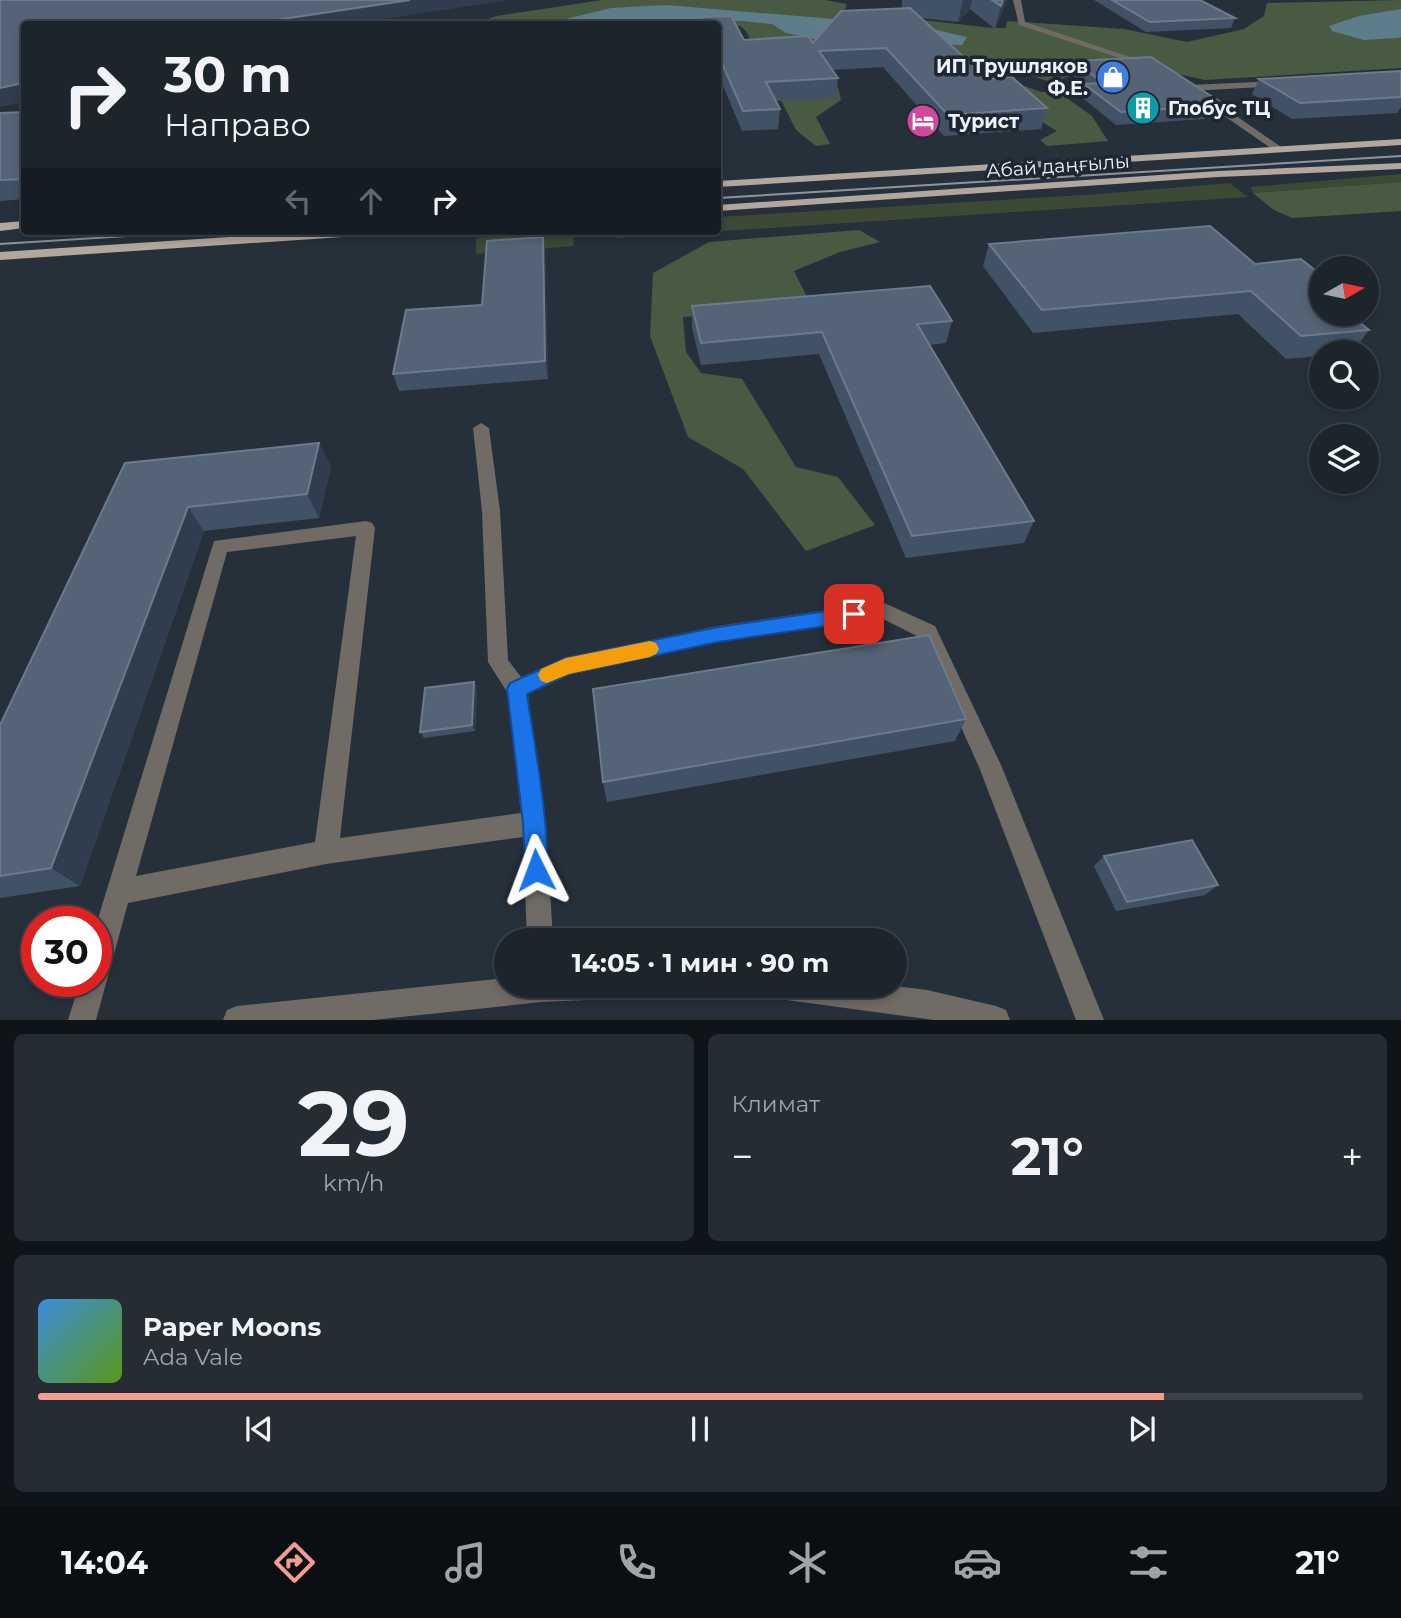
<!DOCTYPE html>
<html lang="ru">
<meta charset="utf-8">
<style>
:root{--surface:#1c242c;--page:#252c34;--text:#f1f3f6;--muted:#a0a4a9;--line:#3a4148;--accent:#f59c90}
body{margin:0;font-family:Montserrat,sans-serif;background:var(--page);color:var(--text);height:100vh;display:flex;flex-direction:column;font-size:26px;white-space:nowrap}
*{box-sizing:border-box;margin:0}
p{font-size:23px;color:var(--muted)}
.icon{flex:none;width:38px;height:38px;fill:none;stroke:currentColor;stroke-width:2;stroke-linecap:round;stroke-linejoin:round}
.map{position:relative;height:1020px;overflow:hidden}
.side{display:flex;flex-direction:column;gap:14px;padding:14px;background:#0f1418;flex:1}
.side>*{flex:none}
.banner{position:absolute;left:21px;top:21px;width:700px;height:214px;border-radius:7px;box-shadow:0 4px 10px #0003,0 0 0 2px var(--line);background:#1c242c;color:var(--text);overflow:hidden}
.needle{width:46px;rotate:81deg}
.buttons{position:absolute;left:1309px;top:256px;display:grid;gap:14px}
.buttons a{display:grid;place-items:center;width:70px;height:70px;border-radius:50%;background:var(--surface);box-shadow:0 4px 10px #0003,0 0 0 2px var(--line);font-size:35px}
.speed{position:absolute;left:21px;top:906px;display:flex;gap:14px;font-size:35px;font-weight:700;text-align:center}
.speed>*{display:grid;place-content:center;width:91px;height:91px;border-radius:50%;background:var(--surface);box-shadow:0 4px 10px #0003,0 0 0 2px var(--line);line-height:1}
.speed .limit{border:10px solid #d22;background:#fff;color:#111}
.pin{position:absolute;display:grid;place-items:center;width:60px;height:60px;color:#fff;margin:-30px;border-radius:14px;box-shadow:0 4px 10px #0006}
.me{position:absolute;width:77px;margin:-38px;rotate:357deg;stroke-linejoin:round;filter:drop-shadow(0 0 5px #0008)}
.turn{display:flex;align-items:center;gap:24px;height:147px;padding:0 28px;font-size:32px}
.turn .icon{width:91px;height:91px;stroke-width:2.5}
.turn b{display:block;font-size:49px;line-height:60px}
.lanes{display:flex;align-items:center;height:66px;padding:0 28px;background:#0003;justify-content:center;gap:35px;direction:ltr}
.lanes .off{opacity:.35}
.big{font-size:52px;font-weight:700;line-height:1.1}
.side .card{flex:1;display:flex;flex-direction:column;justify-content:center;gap:10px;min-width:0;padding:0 24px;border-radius:10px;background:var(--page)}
.side .dial{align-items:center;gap:0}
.dial b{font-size:91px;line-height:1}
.song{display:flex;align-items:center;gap:21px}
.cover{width:84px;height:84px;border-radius:10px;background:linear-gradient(135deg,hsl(210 70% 55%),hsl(90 70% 35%))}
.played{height:7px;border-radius:4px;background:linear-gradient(90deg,var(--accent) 85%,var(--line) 85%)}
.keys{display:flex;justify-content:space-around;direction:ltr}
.heat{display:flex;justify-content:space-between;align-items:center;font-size:38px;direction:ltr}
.side .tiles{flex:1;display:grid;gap:14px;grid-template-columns:1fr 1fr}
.card:last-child{grid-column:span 2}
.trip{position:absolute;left:494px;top:928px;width:413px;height:70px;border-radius:35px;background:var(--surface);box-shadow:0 4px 10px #0003,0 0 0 2px var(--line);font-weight:700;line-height:70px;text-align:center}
.tabs{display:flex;height:112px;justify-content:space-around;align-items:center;background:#0b0e12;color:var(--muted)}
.tabs .icon{width:49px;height:49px}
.tabs .current{color:var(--accent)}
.tabs b{font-size:32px;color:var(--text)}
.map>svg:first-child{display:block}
.green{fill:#3b4935}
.forest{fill:#495a42}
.water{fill:#5d7d8a}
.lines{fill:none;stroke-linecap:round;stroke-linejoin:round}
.minor{fill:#716b66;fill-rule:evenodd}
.primary{fill:#b3a69c;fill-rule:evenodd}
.tram{stroke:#8c949d;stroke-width:2}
.wall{fill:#425266}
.shaded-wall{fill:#2f3d4e}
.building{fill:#546376;stroke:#6c7a8b;stroke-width:2}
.route{fill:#1a73e8;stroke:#114b97;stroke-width:2}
.slow{fill:#f59e0b}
.labels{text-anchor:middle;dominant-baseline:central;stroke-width:7;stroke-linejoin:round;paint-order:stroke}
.far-poi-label{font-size:19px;font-weight:bold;fill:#ecf2fa;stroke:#1d2631;text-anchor:start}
.far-street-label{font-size:19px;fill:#ecf2fa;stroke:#1d2631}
</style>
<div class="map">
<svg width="1401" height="1020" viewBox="0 0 1401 1020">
<rect width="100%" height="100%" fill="#26303b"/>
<g class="green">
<path d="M1401,174V182L1253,193L1251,187Z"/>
<path d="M1229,183L1248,197L614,238L619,231H718V217L1099,194Z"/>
<path d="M558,232L573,234L574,246L476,254V238Z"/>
</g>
<g class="forest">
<path d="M602,0H825L847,4L844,11L992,28H1006L1007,21L1124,29L1187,42L1244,29L1264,16L1267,3L1401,0V68L1205,80L1152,68L1084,69L1054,83L1032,76L1026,66L976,70L849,53L822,77L838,87L841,100L816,117L830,144L816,146L796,130L746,31L740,26L481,24L482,21L497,16Z"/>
<path d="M1015,83L1041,92L1057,91L1092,116L1108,141L1047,146L1040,140L1057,131L1042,122Z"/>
<path d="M1401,182V211L1292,218L1274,210L1253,193Z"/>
<path d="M859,230L880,242L840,252L794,271L812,307L683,317L686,352L701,373L742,379L796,467L838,477L875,525L806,551L743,469L688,437L650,336L653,273L709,242Z"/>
</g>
<g class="water">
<path d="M666,5L919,26L967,37L962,45L819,40L786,33L772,24L743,21L610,20L568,24L566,19L611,8Z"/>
<path d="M1401,9V37L1398,38L1364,40L1332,31L1329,26L1359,16Z"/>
</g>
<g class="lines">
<g class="minor">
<path d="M1013,0H1021L1025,22L1157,66L1150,68L1019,25Z"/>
<path d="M1279,81L1283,84L1282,86L1190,91L1186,88L1190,85Z"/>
<path d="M1200,95H1206L1284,149L1275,151L1200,99Z"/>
<path d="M481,423L489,428L500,511L508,660L521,677L566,658L718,626L882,602L935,626L1001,765L1104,1020H1076L979,767L921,638L881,618L718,642L569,675L528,694L546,823L553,940H527L523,837L326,864L128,903L96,1020H68L80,982H96V925L214,541L366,521L372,523L375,528L340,838L521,813L507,692L488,662L482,511L473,428ZM356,536L315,842L136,876L227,552Z"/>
<path d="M506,978V985H623L620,995L610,999L542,1002L373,1020H223L227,1010L237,1006Z"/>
<path d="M766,985H888L927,990L996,1006L1006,1010L1010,1020H934L779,999L769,995Z"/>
</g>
<g class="primary">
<path d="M1401,139V145L718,187V181Z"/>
<path d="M1401,163V169L1218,177L718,211V205L1218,171Z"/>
<path d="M24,221V228L0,231V223Z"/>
<path d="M319,231H378L372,235L0,260V252Z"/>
</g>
<g class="tram">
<path d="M718,198L1401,156"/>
<path d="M0,244L208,231"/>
</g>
</g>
<g class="wall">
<path d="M902,0H1007L995,29L970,9L958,22L921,18L988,79L1012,77L1047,108L1041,129L944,136L883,67L832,70L838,78L836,98L776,101L780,109L778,129L742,131L718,74V24H701V17L731,16L744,40L808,36L813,43L841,11L902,9Z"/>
<path d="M1094,0H1200L1235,18L1231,28L1146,32Z"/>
<path d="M1075,61L1225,105L1219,118L1116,125L1080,96L1084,84L1071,74Z"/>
<path d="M1401,71V107L1397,113L1292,119L1252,94L1259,79Z"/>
<path d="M24,112V199L0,201V113Z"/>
<path d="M543,237L545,254L548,379L399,391L393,374L482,305Z"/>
<path d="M989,244L1255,264L1321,275V313L1369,330L1353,352H1321V356L1286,359L1238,314L1033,333L983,266Z"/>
<path d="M692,306L952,321L946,343L929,345L1034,521L1024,543L906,558L819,354L701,365L692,328Z"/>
<path d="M319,443L331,467L319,518L204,531L80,886L0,898V725L125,463Z"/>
<path d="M474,682L477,688L475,731L424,738L420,732Z"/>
<path d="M966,719L955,741L607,802L603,782Z"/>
<path d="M1104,856L1218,885L1205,895L1116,911L1094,866Z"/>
</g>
<g class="shaded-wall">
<path d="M410,0H509L352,24H277L276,20Z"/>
<path d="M963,0H972L970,9L958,22Z"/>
<path d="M1003,0H1007L995,29L1001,6Z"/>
<path d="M24,83V102L0,107V88Z"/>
<path d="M543,237L545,254L548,379L545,361Z"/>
<path d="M319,443L331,467L319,518L307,494Z"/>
<path d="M188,507L204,531L80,886L51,868Z"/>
<path d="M474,682L477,688L475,731L472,725Z"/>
</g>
<g class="building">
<path d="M0,0H410L276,20L281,24H24V83L0,88Z"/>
<path d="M992,0H1003L1001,6Z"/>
<path d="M1112,0H1200L1235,18L1150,22Z"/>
<path d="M910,8L988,79L1012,77L1047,108L948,115L886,48L819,51L838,78L766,82L780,109L743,111L718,54V24H705L701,17L731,16L744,40L808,36L813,43L841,11Z"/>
<path d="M613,18L615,24H577L576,20Z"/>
<path d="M1151,57L1225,105L1121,112L1084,84L1103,83L1075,61Z"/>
<path d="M1401,71V97L1300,103L1259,79Z"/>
<path d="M24,112V179L0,180V113Z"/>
<path d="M1210,226L1255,264L1301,259L1321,275V285H1313L1321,292V313H1348L1369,330L1301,336L1251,291L1042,310L989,244Z"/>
<path d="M543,237L545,361L393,374L406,310L482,305L487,241Z"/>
<path d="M930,286L952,321L917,324L1034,521L912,536L822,332L701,343L692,306Z"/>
<path d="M319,443L307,494L188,507L51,868L0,876V725L125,463Z"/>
<path d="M929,635L966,719L603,782L593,689Z"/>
<path d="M474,682L472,725L420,732L425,688Z"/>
<path d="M1192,840L1218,885L1127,902L1104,856Z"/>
</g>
<path class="route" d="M854,607L861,609L863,614L861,619L854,622L718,642L569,674L527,694C532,729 555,852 544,878L536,881L528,878L525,870L523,823L507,689L510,683L566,658L718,627Z"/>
<path class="slow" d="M650,641L656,643L659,649L656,654L650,657L569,674L547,683L541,681L538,675L541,669L566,658Z"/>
<defs>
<symbol id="shop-disc" viewBox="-11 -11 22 22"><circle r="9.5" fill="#3f7fe0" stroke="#1d2631"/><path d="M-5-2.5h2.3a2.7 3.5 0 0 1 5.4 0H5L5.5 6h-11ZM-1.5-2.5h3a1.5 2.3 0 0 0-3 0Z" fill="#fff"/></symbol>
<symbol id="building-disc" viewBox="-11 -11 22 22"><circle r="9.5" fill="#0f9aa8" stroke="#1d2631"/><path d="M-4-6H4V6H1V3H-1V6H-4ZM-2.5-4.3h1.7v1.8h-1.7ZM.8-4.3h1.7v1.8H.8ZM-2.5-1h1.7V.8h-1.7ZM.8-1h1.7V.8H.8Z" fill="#fff"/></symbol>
<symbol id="hotel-disc" viewBox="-11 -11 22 22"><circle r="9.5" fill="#d1479c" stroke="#1d2631"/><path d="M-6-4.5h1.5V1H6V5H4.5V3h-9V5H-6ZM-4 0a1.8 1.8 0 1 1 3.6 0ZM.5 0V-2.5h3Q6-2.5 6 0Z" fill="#fff"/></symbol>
</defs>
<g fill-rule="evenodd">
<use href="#shop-disc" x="1094" y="58" width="38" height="38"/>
<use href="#building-disc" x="1124" y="89" width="38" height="38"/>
<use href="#hotel-disc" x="904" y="102" width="38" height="38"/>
</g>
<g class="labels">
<g class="far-poi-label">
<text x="1088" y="66" text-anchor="end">ИП Трушляков<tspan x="1088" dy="22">Ф.Е.</tspan></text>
<text x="1168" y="108">Глобус ТЦ</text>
<text x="948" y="121">Турист</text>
</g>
<g class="far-street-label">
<text transform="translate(1058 166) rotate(-4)">Абай даңғылы</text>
</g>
</g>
</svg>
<div class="buttons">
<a><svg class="needle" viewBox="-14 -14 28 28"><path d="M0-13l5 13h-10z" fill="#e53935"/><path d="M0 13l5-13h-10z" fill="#a0a4a9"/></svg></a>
<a><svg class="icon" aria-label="search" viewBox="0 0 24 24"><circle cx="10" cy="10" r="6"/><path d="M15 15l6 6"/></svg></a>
<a><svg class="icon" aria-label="layers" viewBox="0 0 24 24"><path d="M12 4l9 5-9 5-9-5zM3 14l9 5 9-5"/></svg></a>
</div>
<div class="speed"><div class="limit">30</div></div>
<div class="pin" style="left:854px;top:614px;background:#d93025"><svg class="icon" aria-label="arrive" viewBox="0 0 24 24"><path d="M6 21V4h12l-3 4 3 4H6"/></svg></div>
<svg class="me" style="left:536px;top:870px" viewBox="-20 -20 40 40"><path d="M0-17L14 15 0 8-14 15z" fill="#1a73e8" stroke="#fff" stroke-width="4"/></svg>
<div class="trip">14:05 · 1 мин · 90 m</div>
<div class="banner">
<div class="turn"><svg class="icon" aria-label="right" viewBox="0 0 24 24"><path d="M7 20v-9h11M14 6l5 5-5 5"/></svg><div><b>30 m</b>Направо</div></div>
<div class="lanes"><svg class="icon off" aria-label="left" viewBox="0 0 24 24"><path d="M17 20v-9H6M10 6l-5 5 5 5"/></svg><svg class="icon off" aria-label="ahead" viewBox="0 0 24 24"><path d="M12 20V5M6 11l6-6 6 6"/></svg><svg class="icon" aria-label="right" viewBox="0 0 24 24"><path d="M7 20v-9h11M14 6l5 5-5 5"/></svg></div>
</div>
</div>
<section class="side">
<div class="tiles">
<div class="card dial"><b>29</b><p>km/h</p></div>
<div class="card"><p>Климат</p>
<div class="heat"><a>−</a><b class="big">21°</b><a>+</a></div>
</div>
<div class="card">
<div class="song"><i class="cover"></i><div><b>Paper Moons</b><p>Ada Vale</p></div></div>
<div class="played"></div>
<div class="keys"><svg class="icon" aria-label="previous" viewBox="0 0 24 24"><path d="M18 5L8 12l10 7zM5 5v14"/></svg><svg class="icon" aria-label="pause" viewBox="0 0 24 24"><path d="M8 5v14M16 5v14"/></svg><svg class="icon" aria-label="next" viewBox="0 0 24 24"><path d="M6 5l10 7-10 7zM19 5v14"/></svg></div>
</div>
</div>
</section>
<nav class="tabs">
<b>14:04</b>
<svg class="icon current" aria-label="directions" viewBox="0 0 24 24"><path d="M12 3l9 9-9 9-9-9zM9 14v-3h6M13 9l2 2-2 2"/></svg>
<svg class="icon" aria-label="music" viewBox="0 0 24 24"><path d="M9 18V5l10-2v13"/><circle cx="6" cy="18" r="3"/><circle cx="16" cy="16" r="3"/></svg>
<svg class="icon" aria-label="phone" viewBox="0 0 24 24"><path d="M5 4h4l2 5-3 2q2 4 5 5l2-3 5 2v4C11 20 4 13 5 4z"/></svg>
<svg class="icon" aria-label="climate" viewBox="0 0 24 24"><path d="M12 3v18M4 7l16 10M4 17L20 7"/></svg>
<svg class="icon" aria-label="car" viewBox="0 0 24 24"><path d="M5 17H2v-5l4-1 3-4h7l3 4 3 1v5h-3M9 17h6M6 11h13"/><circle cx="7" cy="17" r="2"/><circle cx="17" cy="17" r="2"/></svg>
<svg class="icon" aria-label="filters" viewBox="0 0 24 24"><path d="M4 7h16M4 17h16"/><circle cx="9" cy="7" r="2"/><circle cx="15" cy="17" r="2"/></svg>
<b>21°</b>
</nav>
